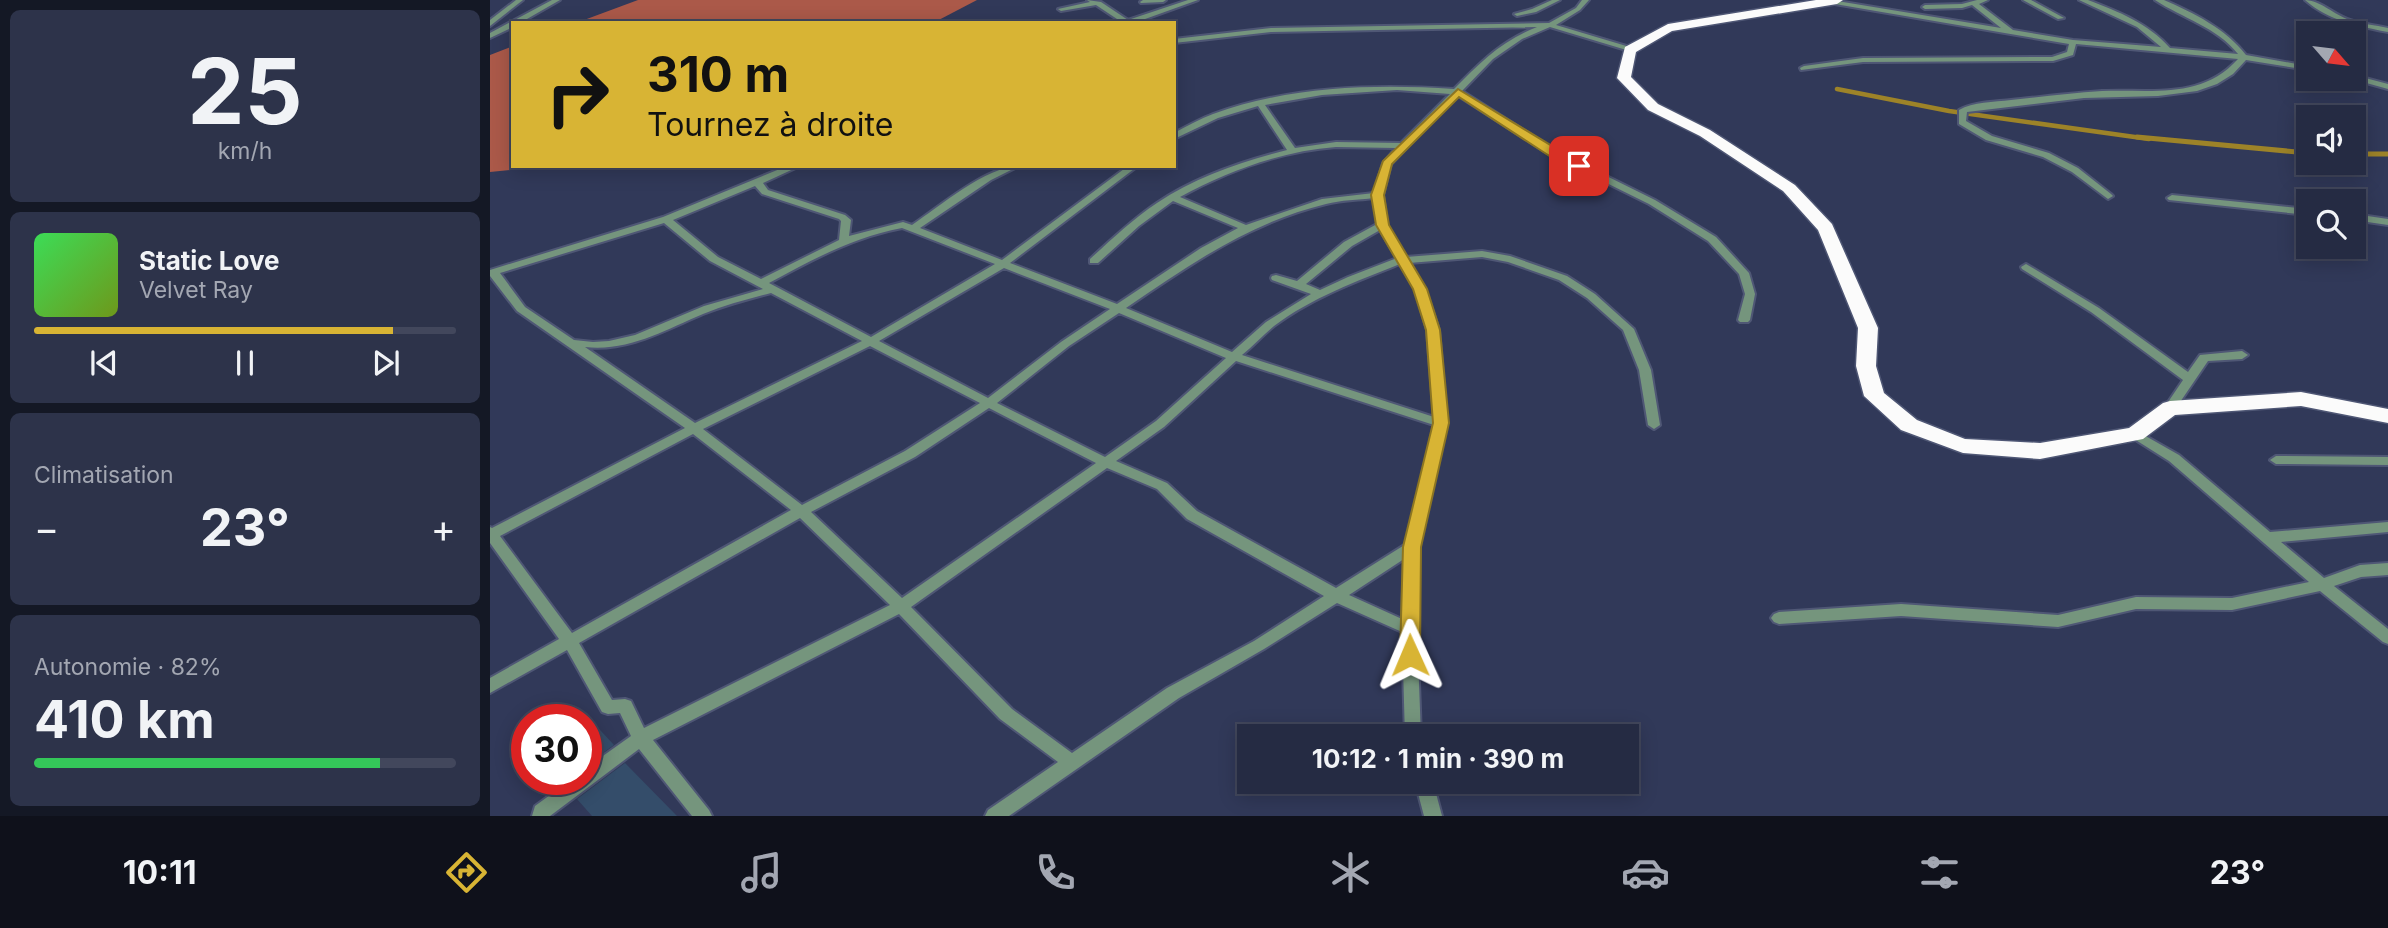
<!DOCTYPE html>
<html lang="fr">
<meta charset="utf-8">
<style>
:root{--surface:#252b43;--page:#2d334a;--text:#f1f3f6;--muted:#a3a7b2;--line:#42475c;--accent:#d8b434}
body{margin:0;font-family:Inter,sans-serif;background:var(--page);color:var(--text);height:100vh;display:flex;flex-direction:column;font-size:26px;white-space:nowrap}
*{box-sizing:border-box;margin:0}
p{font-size:23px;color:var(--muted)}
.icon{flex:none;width:38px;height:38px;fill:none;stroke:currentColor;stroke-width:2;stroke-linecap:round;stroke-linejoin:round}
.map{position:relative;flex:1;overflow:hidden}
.side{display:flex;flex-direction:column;gap:10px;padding:10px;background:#141825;width:490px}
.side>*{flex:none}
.top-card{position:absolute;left:21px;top:21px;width:665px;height:147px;border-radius:0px;box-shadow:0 4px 18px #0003,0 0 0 2px var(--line);background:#d8b434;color:#111;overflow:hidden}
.needle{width:46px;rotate:118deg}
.fabs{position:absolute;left:1806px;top:21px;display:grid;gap:14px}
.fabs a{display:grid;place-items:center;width:70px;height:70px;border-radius:0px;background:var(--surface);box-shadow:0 4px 18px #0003,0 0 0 2px var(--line);font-size:35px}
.speed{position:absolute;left:21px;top:704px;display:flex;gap:14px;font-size:35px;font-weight:700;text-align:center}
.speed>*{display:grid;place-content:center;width:91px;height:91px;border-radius:50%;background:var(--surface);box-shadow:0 4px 18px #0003,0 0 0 2px var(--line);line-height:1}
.speed .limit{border:10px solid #d22;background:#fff;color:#111}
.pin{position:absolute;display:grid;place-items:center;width:60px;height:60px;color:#fff;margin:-30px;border-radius:14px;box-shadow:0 4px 10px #0006}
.me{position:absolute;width:77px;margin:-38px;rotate:359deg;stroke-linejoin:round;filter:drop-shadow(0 0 5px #0008)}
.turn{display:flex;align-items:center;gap:24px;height:147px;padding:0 21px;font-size:32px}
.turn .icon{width:91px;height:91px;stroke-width:2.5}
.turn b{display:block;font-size:49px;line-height:60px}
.big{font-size:52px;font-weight:700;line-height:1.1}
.side .tile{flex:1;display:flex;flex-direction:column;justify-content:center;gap:10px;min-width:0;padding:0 24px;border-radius:10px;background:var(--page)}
.side .dial{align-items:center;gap:0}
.dial b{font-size:91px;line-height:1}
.song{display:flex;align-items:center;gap:21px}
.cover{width:84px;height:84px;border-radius:10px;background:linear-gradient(135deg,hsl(130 70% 55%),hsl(80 70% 35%))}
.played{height:7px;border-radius:4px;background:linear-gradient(90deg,var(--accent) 85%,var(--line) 85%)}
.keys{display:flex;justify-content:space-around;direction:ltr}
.heat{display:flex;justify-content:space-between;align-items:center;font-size:38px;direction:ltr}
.charge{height:10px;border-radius:5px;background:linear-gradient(90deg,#34c759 82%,var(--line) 0)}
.trip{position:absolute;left:747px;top:724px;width:402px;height:70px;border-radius:0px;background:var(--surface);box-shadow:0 4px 18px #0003,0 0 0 2px var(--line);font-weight:700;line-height:70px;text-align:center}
.menu{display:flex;height:112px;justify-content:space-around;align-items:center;background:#0f111b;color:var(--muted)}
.menu .icon{width:49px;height:49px}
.menu .active{color:var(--accent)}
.menu b{font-size:32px;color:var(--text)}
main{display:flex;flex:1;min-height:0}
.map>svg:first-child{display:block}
.forest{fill:#ab5949}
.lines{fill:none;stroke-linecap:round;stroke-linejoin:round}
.stream-far1{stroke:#9d8328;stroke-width:4.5}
.stream{stroke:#9d8328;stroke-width:5}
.building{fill:#344d6a}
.minor-casing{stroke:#4f5775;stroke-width:4}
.highway-casing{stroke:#4f5775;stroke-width:3}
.minor{fill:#75957d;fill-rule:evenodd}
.highway{fill:#fbfbfb;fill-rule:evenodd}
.route{fill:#d8b434;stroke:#8c7522;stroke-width:2}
</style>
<main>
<section class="side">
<div class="tile dial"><b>25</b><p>km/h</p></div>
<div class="tile">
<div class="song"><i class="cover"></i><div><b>Static Love</b><p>Velvet Ray</p></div></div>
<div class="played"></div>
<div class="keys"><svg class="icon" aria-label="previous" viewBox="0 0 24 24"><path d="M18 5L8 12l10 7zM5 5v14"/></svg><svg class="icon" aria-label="pause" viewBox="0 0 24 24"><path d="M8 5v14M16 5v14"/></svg><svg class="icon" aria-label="next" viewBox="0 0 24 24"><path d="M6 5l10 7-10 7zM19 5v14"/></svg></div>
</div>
<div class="tile"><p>Climatisation</p>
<div class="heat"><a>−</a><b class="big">23°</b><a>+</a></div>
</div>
<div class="tile"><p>Autonomie · 82%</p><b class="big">410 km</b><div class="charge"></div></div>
</section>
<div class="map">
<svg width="1898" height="816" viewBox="0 0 1898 816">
<rect width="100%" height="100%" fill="#313959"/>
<g class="forest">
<path d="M148,0H487L443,23H86Z"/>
<path d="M23,46V166H60L0,172V55Z"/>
</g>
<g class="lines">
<path class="stream-far1" d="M1347,89L1459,111L1659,139"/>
<g class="stream">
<path d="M1647,137L1818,153"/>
<path d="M1864,154H1898"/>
</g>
</g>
<g class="building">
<path d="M96,715L124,745L96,765Z"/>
<path d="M135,763L187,816H102L87,799Z"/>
</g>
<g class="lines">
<defs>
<g id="minor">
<path d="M26,0H33L0,26V20Z"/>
<path d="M62,0H70L30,23H23V27L0,38V33Z"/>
<path d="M597,0L611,2L638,20L698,0H708L644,23H633L606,5L571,11L568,9L600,2Z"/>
<path d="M653,0H676L673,2L651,3L650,2Z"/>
<path d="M1062,0H1070L1046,12L1027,16L1024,14L1042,9Z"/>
<path d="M1092,0H1099L1090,10L1066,25L1143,48V52L1060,27L1032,39L1003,59L972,91L1068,152L1165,200L1226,237L1259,273L1265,294L1260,320L1258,322H1250L1248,320L1255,294L1249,274L1218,241L1159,204L1062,156L967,95L901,164L893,195L897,225L916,257L992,251L1020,256L1077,276L1105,294L1144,329L1161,370L1170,425L1164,429L1158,425L1149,370L1133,330L1097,298L1069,280L1018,262L992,257L919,263L935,289L949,330L957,423L929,547L927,629L931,737H915L912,632L847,603L774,649L689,698L519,816H495L498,810L568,762L510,719L409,614L163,740L219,810L222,816H202L149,749L60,816H42L45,806L82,779H96V768L141,736L130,713L118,714L112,712L77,650L0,693V678L69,639L0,543V527L2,528L195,428L27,311L0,276V270L173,217L297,166H310L273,183L278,190L355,215L361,220L359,236L413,222L422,225C450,206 497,166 529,166L501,180L430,228L512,260L638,166H648L520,263L627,304L711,248L748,228L683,201L649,226L608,263H600V259C622,239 643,219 667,203C705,177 753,161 797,150L768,106L728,118L684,139V133C697,126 710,119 723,114C800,86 884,84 964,89C991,62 1011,41 1047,27L781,32L684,43V39L781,28L1059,23L1086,8ZM907,90L960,94L911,143L846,142L805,148L775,105L832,95ZM846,147L906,148L893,163L884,193L832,199L756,225L690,197C737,171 792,151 846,147ZM265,186L272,194L349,219L351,221L349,240L271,279L228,257L183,220ZM884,198L887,224L854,242L807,281L786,275L782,276L781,278L782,280L821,294L776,322L742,352L636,308C701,264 758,223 836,204C851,200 868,200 884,198ZM174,223L220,261L273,289L214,306L145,335L119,341L103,342L84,340L35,307L10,273ZM412,228L505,264L381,337L279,283C322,260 363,237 412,228ZM890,230L907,258L858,277L830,290L816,284L862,246ZM910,264L925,289L937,330L944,417L752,355C763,346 773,335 784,326C821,298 867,281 910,264ZM514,268L620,309L571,342L498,398L389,341ZM281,293L372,341L205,423L95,347C138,352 175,330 213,314C235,305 258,299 281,293ZM629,313L736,358L666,421L615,457L507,403L579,346ZM380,346L490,403L415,451L312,505L213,429ZM746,361L944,425L916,544L846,588L707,511L677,483L626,461L674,427ZM499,408L606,463L412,598L321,512L425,457ZM203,434L301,510L82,633L10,536ZM617,468L667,489L697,519L834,596L764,641L677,688L582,753L522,709L421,607ZM310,518L400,605L154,728L141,701L135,699L122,700L89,643ZM914,559L912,619L859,595Z"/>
<path d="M1341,0L1511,28L1482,5L1472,8L1435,9L1432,7L1435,5L1472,4L1487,0H1498L1489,4L1523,30L1583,40L1671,47L1647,27L1589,0H1598C1629,12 1658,23 1680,48L1748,54C1727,27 1692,18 1665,0H1674C1704,13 1736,29 1756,55L1818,66V70L1756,60L1743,74L1727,84L1707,91L1668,96L1594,98L1477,112L1476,121L1502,136L1559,153L1588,168L1621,194L1623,196L1618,199L1582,172L1553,157L1496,140L1469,124V110C1483,102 1504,102 1521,100C1551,97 1582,93 1612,91C1662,89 1711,100 1748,59L1586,44L1583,55L1563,61L1373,62L1311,70L1310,68L1314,66L1373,58L1562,57L1577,52L1579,44L1339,3L1338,2Z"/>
<path d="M1533,0H1541L1574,18L1568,19Z"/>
<path d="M1815,0C1830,0 1844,15 1860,20C1872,24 1885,25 1898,28V32C1867,26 1839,21 1815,0Z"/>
<path d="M1864,75L1898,84V89L1862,79H1864Z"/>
<path d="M1682,195L1818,209V215L1679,200L1677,198Z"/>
<path d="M1864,214L1898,219V225L1864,220Z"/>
<path d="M1536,264L1609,308L1698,372L1710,355L1752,351L1758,355L1752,359L1718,361L1684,411H1676L1674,408L1693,380L1601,312L1532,269L1531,267Z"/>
<path d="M1645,430L1689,455L1780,532L1898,522V532L1791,542L1834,578L1870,565L1898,563V575L1871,577L1844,586L1898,629V644L1893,642L1830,591L1742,610L1646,609L1568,627L1411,616L1289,624L1284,622L1281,618L1284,614L1289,612L1411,604L1568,615L1646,597L1742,598L1819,582L1679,461L1641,437L1639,434Z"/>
<path d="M1786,456L1898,457V465L1786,464L1780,460Z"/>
<path d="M925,782H943L952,816H934Z"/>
</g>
<path id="highway" d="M1326,0H1353L1347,4L1182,31L1146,52L1141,77L1168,104L1220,130L1305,185L1342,224L1388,328L1386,366L1394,393L1427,420L1475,439L1550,443L1639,428L1673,403L1680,401L1811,392L1898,409V423L1811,406L1685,415L1653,439L1550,459L1473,453L1411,430L1374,396L1366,366L1368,328L1328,230L1293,191L1210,136L1158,110L1127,78L1135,47L1178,24Z"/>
</defs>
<use href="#minor" class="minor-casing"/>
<use href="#highway" class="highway-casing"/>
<use href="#minor" class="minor"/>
<use href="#highway" class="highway"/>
</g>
<path class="route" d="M968,89L1095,166L1085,169L1061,157L969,97L902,164L894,195L899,225L937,289L950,330L959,423L931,547L930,655L927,661L920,663L913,661L910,655L913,547L943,423L936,330L923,289L886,225L881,195L893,161Z"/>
</svg>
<div class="fabs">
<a><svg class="needle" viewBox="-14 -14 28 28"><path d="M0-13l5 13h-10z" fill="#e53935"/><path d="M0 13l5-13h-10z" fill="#a3a7b2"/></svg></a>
<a><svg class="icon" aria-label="sound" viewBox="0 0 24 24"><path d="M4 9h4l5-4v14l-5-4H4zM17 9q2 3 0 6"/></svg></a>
<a><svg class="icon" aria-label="search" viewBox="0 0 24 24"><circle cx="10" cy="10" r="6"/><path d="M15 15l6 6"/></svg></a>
</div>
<div class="speed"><div class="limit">30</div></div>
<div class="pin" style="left:1089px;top:166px;background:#d93025"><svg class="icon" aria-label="arrive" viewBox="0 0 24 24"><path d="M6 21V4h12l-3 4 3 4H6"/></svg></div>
<svg class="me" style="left:920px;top:655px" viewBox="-20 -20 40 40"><path d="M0-17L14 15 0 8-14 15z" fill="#d8b434" stroke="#fff" stroke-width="4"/></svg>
<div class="trip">10:12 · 1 min · 390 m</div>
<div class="top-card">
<div class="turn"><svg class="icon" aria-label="right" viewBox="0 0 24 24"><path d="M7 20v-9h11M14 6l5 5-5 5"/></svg><div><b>310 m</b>Tournez à droite</div></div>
</div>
</div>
</main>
<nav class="menu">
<b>10:11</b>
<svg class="icon active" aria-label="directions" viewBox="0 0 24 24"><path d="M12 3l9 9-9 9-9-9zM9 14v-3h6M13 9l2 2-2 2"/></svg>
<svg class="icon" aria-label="music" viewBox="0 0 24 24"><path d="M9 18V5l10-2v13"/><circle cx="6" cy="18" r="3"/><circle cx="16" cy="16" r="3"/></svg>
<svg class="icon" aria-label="phone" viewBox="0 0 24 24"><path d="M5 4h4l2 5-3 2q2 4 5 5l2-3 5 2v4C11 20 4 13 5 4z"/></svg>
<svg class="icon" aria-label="climate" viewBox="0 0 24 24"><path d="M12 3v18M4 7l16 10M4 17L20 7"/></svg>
<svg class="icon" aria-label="car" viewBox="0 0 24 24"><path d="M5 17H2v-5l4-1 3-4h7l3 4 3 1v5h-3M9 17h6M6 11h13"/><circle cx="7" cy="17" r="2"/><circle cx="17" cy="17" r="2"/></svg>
<svg class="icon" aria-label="filters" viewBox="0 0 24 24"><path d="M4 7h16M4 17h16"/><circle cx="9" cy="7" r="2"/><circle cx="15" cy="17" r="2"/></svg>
<b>23°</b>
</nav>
